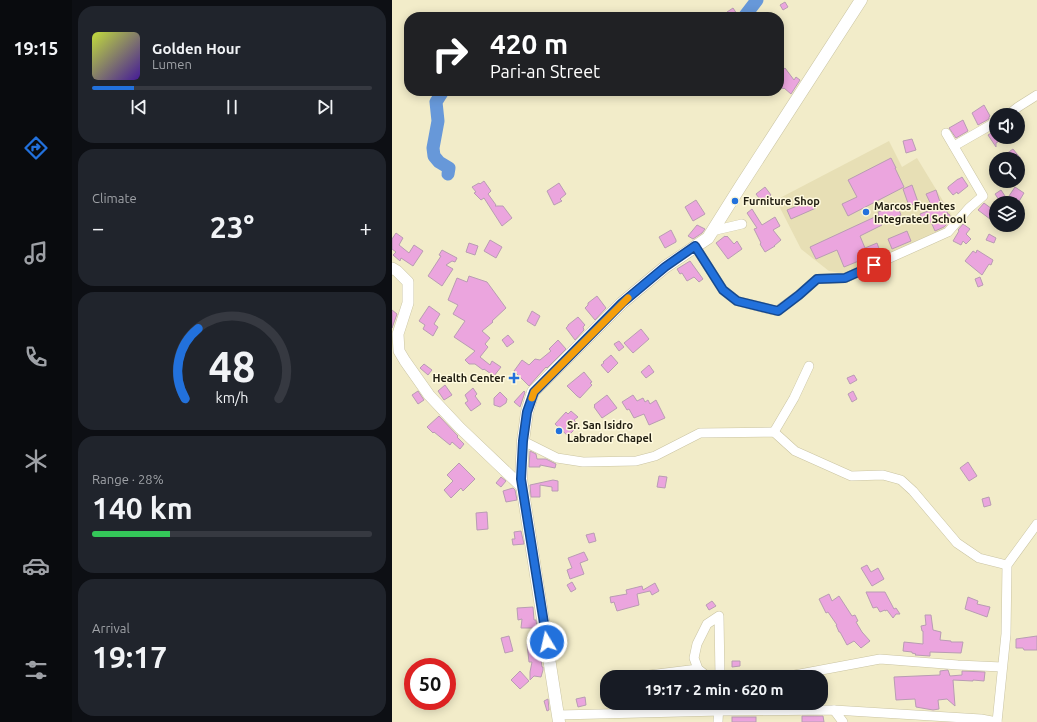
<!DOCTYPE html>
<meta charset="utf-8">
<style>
:root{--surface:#171b24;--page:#20242c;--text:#f1f3f6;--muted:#9ea1a6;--line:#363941;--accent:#2271dc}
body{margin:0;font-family:Ubuntu,sans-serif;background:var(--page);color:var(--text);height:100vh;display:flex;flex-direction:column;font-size:15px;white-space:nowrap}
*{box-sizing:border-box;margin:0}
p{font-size:13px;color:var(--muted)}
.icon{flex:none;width:22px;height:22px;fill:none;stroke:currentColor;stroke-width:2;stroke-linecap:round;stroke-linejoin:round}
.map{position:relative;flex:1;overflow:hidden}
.drawer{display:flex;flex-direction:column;gap:6px;padding:6px;background:#0d0f14;width:320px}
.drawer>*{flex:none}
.guide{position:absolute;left:12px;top:12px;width:380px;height:84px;border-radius:16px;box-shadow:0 2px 10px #0003;background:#202124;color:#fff;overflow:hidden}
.tools{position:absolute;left:597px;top:108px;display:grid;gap:8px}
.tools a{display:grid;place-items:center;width:36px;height:36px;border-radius:50%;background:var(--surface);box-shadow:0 2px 10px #0003;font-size:20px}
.speed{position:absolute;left:12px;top:658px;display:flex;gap:8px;font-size:20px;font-weight:700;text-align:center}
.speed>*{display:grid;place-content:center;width:52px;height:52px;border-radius:50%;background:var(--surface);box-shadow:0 2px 10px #0003;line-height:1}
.speed .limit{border:6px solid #d22;background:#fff;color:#111}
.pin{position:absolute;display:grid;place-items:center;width:34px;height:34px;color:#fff;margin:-17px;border-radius:8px;box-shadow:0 2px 6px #0006}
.me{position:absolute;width:44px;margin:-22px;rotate:351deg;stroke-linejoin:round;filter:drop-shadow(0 0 3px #0008)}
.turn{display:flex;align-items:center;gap:14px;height:84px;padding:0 20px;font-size:18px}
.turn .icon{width:52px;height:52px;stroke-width:2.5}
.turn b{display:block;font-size:28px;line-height:34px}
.big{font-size:30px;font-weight:600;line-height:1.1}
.drawer .widget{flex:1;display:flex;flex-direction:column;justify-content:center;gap:6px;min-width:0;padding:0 14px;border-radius:16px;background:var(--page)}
.drawer .dial{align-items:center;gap:0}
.dial svg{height:104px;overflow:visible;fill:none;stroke:var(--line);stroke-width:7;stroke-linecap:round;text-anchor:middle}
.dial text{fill:var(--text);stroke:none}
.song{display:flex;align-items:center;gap:12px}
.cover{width:48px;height:48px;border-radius:6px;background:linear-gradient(135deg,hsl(70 70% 55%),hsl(260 70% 35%))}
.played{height:4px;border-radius:2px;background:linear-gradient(90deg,var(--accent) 15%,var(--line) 15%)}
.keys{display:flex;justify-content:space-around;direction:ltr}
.heat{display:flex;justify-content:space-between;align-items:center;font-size:22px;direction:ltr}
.charge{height:6px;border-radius:3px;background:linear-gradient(90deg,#34c759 28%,var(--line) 0)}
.trip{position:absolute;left:208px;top:670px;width:228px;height:40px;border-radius:16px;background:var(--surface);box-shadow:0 2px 10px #0003;font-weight:600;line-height:40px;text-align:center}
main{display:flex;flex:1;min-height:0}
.tabs{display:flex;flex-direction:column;width:72px;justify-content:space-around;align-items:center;background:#090b0e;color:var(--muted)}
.tabs .icon{width:28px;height:28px}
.tabs .active{color:var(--accent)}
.tabs b{font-size:18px;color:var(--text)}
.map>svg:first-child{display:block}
.built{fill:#e7dfb5}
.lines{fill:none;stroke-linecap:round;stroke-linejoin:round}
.river{stroke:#6798d9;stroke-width:13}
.building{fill:#eba5de;stroke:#b99cb3}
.minor-casing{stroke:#cac4a2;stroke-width:10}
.tertiary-casing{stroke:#cac4a2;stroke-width:12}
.secondary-casing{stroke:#cac4a2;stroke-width:13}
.minor{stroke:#fff;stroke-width:9}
.tertiary{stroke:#fff;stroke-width:11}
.secondary{stroke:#fff;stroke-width:12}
.route-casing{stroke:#16498f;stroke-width:10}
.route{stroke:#2271dc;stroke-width:7}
.slow{stroke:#f59e0b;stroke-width:7}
.poi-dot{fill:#2271dc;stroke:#fef9dd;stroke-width:1.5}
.labels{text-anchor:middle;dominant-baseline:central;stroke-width:3;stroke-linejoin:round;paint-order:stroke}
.poi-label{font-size:11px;font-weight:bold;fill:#221f13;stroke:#fef9dd;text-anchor:start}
</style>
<main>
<nav class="tabs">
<b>19:15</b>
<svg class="icon active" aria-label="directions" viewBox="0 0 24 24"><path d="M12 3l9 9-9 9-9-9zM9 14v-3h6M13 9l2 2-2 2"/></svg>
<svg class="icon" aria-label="music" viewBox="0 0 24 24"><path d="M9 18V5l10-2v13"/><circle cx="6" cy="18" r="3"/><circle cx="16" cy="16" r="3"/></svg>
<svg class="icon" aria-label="phone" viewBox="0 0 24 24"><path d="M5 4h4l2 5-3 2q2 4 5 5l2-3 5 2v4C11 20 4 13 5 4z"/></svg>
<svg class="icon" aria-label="climate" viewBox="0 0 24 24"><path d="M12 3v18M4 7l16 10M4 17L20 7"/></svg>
<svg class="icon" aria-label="car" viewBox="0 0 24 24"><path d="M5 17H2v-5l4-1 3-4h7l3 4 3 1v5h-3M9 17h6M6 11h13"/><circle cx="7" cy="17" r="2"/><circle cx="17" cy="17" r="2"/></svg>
<svg class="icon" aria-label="filters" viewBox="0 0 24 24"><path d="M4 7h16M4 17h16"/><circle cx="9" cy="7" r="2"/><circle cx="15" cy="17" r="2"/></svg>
</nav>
<section class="drawer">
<div class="widget">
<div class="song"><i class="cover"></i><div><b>Golden Hour</b><p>Lumen</p></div></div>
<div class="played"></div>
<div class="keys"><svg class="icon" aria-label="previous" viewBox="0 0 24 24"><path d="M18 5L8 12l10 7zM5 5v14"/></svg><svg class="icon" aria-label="pause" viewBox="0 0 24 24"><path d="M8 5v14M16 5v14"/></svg><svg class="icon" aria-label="next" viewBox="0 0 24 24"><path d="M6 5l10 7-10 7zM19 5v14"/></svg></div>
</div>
<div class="widget"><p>Climate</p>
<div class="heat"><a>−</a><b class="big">23°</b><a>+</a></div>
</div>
<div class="widget dial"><svg viewBox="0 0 100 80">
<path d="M14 69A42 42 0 1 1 86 69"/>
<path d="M14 69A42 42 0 0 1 24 15" stroke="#2271dc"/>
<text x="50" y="56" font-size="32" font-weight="700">48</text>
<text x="50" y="72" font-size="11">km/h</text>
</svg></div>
<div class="widget"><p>Range · 28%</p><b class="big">140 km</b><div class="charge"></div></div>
<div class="widget"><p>Arrival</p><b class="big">19:17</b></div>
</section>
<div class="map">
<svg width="645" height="722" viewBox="0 0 645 722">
<rect width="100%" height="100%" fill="#f2ecc9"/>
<path class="built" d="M497,141L510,167L525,158L565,224L453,274L437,271L409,249L384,200Z"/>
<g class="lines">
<g class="river">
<path d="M352,17L365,0"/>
<path d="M51,91L44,102L46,121L41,148L42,156L47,162L57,168L56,174"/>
</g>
</g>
<g class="building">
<path d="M393,2L396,7L391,10L388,5Z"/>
<path d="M341,8L345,14L341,17H338L335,12Z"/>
<path d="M393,68L402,80L404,77L408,80L399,94L392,88L391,89L387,83V73Z"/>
<path d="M592,105L598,116L597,117V119L586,125L580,113Z"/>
<path d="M571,120L576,131L564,138L557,128Z"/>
<path d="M604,130V137H614L604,143V147L596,135Z"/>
<path d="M520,139L524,150L514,153L511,141Z"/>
<path d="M621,149L629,159H607Z"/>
<path d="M499,158L504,168H503L512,187L456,216L450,204L465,197L456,180Z"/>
<path d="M570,177L576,186L566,194L565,192L561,195L556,189V187L566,179H567Z"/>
<path d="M92,181L99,191L96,194L104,205L103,206H111L120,218L110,226L92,198L89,200L82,193L84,192L80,187L87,183L88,184Z"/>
<path d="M167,183L174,194L168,199L170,201L162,205L155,191Z"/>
<path d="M520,185L526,202L517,206L511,189Z"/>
<path d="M373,187L379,195L370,202L364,194Z"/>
<path d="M623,187L632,193L626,203H609L603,194L609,190L615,199Z"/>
<path d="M544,190L548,202L550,201L556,214H557L560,219L552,227L543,231L539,222L532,224L528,214L541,209L534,194Z"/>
<path d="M304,200L313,214L301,221L293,207Z"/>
<path d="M420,200L424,208L399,219L395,210Z"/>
<path d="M592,203L604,212V214L598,219L586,210Z"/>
<path d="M505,205L509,215L489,223L490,225L468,236L473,248L485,243L489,254L480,258L479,256L452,267L445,250L424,259L418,247L487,215L486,212Z"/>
<path d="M360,209L370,225L383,217L388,226L381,230L389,240L382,246H383L373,252L368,244L369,243L362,229L365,228L355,213Z"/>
<path d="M571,224L578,229L574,234L579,239L574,244L571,241L569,245L561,241L567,231L566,230Z"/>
<path d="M305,225L313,229L310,233L301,239L296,236Z"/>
<path d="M279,230L284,240V242L273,248L267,237Z"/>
<path d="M515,231L519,241L500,249L496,239Z"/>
<path d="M4,233L11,238L7,245L17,253L22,245L31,251L21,266L9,258L8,261L1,255L4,252L0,249V239Z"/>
<path d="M597,234L604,238L602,243L594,240Z"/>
<path d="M333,236L334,237L335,236L342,244L345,241L350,249L336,259L324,243Z"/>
<path d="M98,240L110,247L104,258L92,251Z"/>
<path d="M77,243L86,246L83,255L74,252Z"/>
<path d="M50,250L65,258L63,262L60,261L54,265L61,269L50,286L36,276L49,256L47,255Z"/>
<path d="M585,250L601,260L599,265L597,264L590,275L573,261L581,251L584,253Z"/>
<path d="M298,261L311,279L307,282L302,277L295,281L290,273L288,274L285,269Z"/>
<path d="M77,276L95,282L114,308L100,321L101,322L90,331L98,338L93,344L96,347L88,357L98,365L100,361L109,367L102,376L92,369L91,370L83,364H77L73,360L83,351L62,337L73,321L61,314L66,305L56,300L65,278L75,282Z"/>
<path d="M588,277L591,285L586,287L583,279Z"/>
<path d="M205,296L214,308L203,320L193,308L196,305V303Z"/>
<path d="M37,306L48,314L42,324L46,327L41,336L31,329L33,325L27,321Z"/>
<path d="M0,310L5,314L0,328Z"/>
<path d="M140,311L148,316L143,326L135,321Z"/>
<path d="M186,317L193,325L191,327L192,330L183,340L174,328L176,326V325Z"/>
<path d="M249,329L257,339L241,353L232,343Z"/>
<path d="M116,335L122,342L115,347L110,340Z"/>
<path d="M166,340L174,349L155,368L154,367L137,386L122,371L130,360L137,365L143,359L148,360L159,351L157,349Z"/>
<path d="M227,341L232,347L227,351L222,344Z"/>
<path d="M219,355L226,363L216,373L209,365L212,363L211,362Z"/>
<path d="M32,364L40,370L36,375L28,368Z"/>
<path d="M257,365L262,372L254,378L249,372Z"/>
<path d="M192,372L200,382L198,383L200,385L188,398L185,396L175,386Z"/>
<path d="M462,375L465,380L458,384L455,378Z"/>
<path d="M53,385L60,395L52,400L46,391Z"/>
<path d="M81,388L85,394L83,396L89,404L79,411L73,403L76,401L73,395Z"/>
<path d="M26,391L32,400L26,404L20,395Z"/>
<path d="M132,391L133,392L128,407L122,402Z"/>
<path d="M461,391L465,399L460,402L456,394Z"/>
<path d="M108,392L115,399L114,403L108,407L102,405V398Z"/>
<path d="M215,395L225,408L210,418L202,407L203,406L202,405Z"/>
<path d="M241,395L245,401L251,398L253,402L256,400L258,404L264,400L273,418L257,425L252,414L242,418L237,409L235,410L230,402Z"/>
<path d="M179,411L186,417L182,420L187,425L176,436L163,424L174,412L176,414Z"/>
<path d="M47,416L66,436L65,437L72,444L68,449L60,442L58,445L42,432L41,433L35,427Z"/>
<path d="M138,451L144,454L145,459H154L164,464L163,468L148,465V467H137Z"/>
<path d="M576,462L585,476L577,481L568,468Z"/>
<path d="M67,463L83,479L71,491L69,488L59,498L52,490L61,481L55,475Z"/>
<path d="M267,476L275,477L273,488L265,487Z"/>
<path d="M109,477L114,481L109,487L104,483Z"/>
<path d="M161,480L166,481V491H160V487L148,485V497H139L138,485Z"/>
<path d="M121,488L123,490L125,500L114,502L111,491Z"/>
<path d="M597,497L599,505L592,507L590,499Z"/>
<path d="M95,512L96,529L85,530L84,513Z"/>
<path d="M129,531L132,544L121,545L120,539H123L122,532Z"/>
<path d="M202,533L204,541L197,543L194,535Z"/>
<path d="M192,552L196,560L188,563L192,574L178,579L175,570L180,568L176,558Z"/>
<path d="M475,565L479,572L486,568L492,579L480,586L469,568Z"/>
<path d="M180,582L184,589L179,592L175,585Z"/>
<path d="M263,583L267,591L260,595L258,591L245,594L247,605L225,611L222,602L219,603L218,597L235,594L234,590L250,586L251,590Z"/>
<path d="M474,592H493L502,609L504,608L508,614H504L501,618L495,610L493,611V610L488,612L485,607L481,608Z"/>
<path d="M437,594L440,601L447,596L460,616L463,615L466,621L464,622L470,632L478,641L469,648L462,641L455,645L448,632H447L444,625H445L436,612L434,613L427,599Z"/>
<path d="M576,597L586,601L585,604L598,607L595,617L573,609Z"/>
<path d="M320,601L324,606L317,610L314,605Z"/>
<path d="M141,607L142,620H144L145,628H129L130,619L126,620L125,608Z"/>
<path d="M533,615H539L541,630L549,632L548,640L559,641V642H571L569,653L538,652V656L523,655L524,654L520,653V652L511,651L512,642L531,644V631H530L529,626L534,625Z"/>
<path d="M117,636L121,651L113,653L109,638Z"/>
<path d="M645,636V650H632L631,648H624V639Z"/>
<path d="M145,640V651L148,650L150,667H151V670L149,677L142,676L138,680V672L140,662H137L135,644Z"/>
<path d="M340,661H348V666L340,667Z"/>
<path d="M555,670H556L558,676L570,675V671L593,672L592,681L581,680V681L561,680L563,706L555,699L546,700L547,709L541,710L524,707L523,699L504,700L502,677L548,675V671Z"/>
<path d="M128,671L137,681L128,689L119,680Z"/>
<path d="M193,697L194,705L186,707L184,699Z"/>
<path d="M156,699L157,710L155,711L152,701Z"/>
<path d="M410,716H431L432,722H410Z"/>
<rect x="340" y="717" width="24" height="5"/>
</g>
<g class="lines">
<defs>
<g id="minor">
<path d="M616,115L626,107L645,95"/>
<path d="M562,146L604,122"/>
<path d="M320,231L350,224"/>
<path d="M303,246L331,290L345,301L385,311L407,295L425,279L453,278L556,232L577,208L591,196L554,133"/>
<path d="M382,432L402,398L417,366"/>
<path d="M131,441L165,458L191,462L244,461L263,456L308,433L382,432L403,451L459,476L491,475L509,480L521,491L565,543L587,558L615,565"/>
<path d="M249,677V676L306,669"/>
<path d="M316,677L306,669L302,658L305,644L315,624L327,616L328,677"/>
<path d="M392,677L488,659L566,665L610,667"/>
<path d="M442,710L451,722"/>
<path d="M167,715L329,711L442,710L589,719L605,722"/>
<path d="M326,722L327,703"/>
<path d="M605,722L614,634L615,565L645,524"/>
</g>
<path id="tertiary" d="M0,268L5,271L16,282V303L6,334L7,351L13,361L37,395L68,428L130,487"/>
<path id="secondary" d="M167,722L129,479L131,441L135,412L141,392L230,303L273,267L316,238L348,187L469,0"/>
</defs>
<use href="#minor" class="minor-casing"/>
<use href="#tertiary" class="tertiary-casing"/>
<use href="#secondary" class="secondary-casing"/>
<use href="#minor" class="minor"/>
<use href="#tertiary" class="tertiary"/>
<use href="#secondary" class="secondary"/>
</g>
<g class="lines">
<defs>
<path id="route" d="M155,642L129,479L131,441L135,412L142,392L230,303L273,267L303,246L331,290L345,301L386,311L407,295L425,279L453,278L482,265"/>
</defs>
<use href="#route" class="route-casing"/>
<use href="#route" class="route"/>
<path class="slow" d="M140,398L142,392L236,298"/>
</g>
<g class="poi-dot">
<circle cx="343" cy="201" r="4"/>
<circle cx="474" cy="212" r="4"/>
<path d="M120 372h4v4h4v4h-4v4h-4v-4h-4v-4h4z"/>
<circle cx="167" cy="431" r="4"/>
</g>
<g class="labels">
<g class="poi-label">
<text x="351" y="201">Furniture Shop</text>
<text x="482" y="206">Marcos Fuentes<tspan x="482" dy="13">Integrated School</tspan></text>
<text x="113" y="378" text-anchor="end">Health Center</text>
<text x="175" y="425">Sr. San Isidro<tspan x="175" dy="13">Labrador Chapel</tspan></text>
</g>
</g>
</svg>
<div class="tools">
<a><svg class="icon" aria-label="sound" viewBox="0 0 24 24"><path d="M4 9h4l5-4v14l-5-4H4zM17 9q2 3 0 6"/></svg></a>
<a><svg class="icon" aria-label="search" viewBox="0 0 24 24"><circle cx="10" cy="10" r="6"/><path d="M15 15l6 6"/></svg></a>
<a><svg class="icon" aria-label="layers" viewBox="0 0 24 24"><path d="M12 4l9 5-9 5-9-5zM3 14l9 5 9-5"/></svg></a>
</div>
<div class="speed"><div class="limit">50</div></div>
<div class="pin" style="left:482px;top:265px;background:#d93025"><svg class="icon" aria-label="arrive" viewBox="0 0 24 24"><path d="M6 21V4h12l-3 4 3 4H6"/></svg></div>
<svg class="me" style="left:155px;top:642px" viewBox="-20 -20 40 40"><circle r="17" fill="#2271dc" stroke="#fff" stroke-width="3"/><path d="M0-11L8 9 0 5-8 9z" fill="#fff"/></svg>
<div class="trip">19:17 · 2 min · 620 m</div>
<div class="guide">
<div class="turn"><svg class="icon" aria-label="right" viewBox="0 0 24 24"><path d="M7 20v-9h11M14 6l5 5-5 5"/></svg><div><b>420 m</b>Pari-an Street</div></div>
</div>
</div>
</main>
